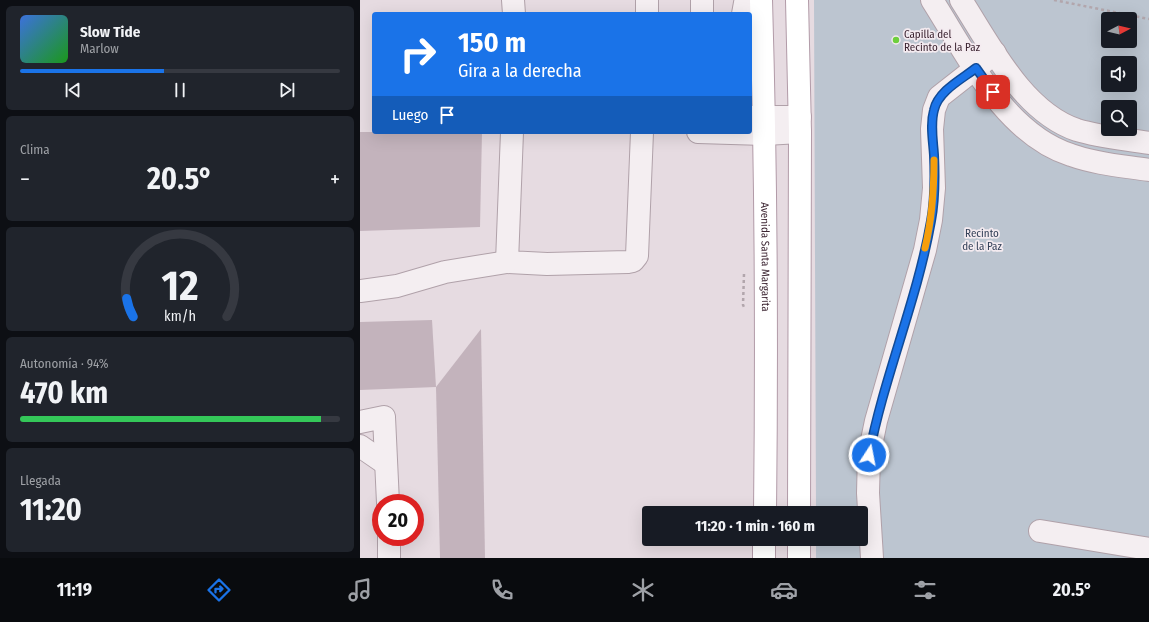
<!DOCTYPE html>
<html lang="es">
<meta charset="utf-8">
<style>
:root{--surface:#171b24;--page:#20242c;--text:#f1f3f6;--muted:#9ea1a6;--line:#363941;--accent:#1a73e8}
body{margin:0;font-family:"Fira Sans Condensed",sans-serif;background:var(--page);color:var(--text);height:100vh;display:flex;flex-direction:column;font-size:15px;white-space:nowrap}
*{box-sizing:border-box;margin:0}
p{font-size:13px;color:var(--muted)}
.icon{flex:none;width:22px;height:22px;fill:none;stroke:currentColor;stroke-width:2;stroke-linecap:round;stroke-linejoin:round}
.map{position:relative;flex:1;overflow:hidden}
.drawer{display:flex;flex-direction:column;gap:6px;padding:6px;background:#0d0f14;width:360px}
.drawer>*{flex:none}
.guide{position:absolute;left:12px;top:12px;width:380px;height:122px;border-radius:4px;box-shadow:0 4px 16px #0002;background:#1a73e8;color:#fff;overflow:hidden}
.needle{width:26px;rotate:83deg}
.buttons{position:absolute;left:741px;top:12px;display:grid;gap:8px}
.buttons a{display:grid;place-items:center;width:36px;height:36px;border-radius:4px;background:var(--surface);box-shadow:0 4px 16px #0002;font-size:20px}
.speed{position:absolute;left:12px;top:494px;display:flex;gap:8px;font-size:20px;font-weight:700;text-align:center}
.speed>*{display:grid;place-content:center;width:52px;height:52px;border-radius:50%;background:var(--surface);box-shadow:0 4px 16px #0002;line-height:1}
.speed .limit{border:6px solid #d22;background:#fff;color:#111}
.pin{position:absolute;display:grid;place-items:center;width:34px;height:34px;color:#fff;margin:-17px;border-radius:8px;box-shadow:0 2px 6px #0006}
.me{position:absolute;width:44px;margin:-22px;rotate:11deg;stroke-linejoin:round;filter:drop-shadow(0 0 3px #0008)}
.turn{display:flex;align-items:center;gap:14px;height:84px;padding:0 20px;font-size:18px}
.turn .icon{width:52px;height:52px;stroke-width:2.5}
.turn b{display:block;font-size:28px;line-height:34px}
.then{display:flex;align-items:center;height:38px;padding:0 20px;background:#0003;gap:8px;font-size:15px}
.big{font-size:30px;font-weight:700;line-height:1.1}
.drawer .tile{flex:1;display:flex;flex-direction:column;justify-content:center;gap:6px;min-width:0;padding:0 14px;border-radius:6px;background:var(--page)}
.drawer .dial{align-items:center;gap:0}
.dial svg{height:104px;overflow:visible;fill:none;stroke:var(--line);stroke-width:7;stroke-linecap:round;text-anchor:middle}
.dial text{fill:var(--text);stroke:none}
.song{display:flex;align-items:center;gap:12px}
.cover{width:48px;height:48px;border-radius:6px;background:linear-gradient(135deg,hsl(220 70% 55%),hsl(120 70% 35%))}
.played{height:4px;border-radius:2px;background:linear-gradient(90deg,var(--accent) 45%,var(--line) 45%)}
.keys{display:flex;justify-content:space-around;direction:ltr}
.heat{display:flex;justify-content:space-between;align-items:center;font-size:22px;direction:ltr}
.charge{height:6px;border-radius:3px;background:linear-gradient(90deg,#34c759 94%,var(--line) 0)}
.trip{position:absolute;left:282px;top:506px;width:226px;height:40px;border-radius:4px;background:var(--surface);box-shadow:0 4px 16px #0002;font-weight:700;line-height:40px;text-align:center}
.menu{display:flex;height:64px;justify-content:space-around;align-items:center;background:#090b0e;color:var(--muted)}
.menu .icon{width:28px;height:28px}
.menu .current{color:var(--accent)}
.menu b{font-size:18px;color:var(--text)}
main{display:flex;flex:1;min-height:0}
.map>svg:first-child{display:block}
.green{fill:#bcc5d0;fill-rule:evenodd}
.building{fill:#c3b3bc}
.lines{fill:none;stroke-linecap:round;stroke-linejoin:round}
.minor-casing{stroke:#b0a1a9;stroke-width:24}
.major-casing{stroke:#b29ba8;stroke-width:24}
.path{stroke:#b2a6ac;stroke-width:2.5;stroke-dasharray:3 3;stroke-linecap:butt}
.minor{stroke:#f4eef1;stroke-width:22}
.major{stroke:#fff;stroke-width:22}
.route-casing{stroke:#114b97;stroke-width:10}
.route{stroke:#1a73e8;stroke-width:7}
.slow{stroke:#f59e0b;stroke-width:7}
.poi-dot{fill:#6dcf3d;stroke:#f4ebf0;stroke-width:1.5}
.labels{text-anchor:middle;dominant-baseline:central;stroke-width:3.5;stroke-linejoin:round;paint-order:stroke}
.poi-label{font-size:11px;fill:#3c2532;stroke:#f4ebf0;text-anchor:start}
.park-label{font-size:11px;fill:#334058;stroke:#f4ebf0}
.street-label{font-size:11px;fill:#3c2532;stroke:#f4ebf0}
</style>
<main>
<section class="drawer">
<div class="tile">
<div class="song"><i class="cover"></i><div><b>Slow Tide</b><p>Marlow</p></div></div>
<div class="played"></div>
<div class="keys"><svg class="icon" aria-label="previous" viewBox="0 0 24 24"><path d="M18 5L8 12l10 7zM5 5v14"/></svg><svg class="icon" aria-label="pause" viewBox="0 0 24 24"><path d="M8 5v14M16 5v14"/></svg><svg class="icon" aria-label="next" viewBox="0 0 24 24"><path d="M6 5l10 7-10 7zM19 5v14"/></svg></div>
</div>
<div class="tile"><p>Clima</p>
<div class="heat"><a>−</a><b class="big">20.5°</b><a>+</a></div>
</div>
<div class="tile dial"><svg viewBox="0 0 100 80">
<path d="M14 69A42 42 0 1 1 86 69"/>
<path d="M14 69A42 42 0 0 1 9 55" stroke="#1a73e8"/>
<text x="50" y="56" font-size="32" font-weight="700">12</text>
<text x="50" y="72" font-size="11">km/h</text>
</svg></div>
<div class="tile"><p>Autonomía · 94%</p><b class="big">470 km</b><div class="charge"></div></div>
<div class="tile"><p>Llegada</p><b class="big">11:20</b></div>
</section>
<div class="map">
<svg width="789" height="558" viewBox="0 0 789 558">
<rect width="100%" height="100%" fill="#e6dbe1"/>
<path class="green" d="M454,0H789V558H456V539H501V513H456ZM748,19H770V41H748ZM748,63H770V85H748ZM748,107H770V129H748Z"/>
<g class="building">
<path d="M0,132H122L120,227L0,231Z"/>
<path d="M72,320L76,387L0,390V322Z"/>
<path d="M121,329L125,558H80L76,387Z"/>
</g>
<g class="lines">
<defs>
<g id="minor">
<path d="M153,0L154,14"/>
<path d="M572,0C607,55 645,134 711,155C736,164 763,166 789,170"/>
<path d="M601,0C630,45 663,112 717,130C740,137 765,139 789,143"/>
<path d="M287,14V0"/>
<path d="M342,14V0"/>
<path d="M383,14L385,3L390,0"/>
<path d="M390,117H440"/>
<path d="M152,132L147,262L187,264L268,262L273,261L277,256L282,132"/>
<path d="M338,132L405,134L440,132"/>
<path d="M0,291L37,286L85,272L147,262"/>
<path d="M0,422L24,417L28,503"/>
<path d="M0,446L26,464"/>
<path d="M680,531L789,549"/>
<path d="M29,537V558"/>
<path d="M512,558L508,493L509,455L516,421L565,250L571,220L574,188L572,129L574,110L579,97L635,53"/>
</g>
<g id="major">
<path id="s1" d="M401,0C406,171 407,342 405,513"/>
<path d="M437,0L440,132L439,513"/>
<path d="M404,558V539"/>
<path d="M439,558V539"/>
</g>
</defs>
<use href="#minor" class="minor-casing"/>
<use href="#major" class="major-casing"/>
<g class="path">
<path d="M694,0L789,19"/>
<path d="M384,274L383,305L385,309"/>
</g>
<use href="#minor" class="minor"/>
<use href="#major" class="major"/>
</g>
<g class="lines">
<defs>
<path id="route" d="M509,455C524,376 557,301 571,221C575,200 575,177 574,155C573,140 570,124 574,110C578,91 602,79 616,68L633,92"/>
</defs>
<use href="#route" class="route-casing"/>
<use href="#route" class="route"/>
<path class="slow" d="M565,248C572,219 574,190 574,160"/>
</g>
<circle class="poi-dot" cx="536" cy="40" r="4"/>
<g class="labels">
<g class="poi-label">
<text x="544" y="34">Capilla del<tspan x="544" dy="13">Recinto de la Paz</tspan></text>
</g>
<g class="park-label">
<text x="622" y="233">Recinto<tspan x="622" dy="13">de la Paz</tspan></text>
</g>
<g class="street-label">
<text stroke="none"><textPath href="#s1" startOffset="257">Avenida Santa Margarita</textPath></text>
</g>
</g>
</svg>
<div class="buttons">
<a><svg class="needle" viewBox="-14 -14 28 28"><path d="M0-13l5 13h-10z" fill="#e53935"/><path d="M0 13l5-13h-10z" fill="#9ea1a6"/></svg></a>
<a><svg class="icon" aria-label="sound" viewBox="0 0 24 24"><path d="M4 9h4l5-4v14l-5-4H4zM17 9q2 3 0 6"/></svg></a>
<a><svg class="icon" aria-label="search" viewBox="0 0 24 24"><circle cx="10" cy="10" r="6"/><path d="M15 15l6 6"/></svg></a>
</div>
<div class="speed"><div class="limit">20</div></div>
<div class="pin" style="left:633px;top:92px;background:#d93025"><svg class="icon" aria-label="arrive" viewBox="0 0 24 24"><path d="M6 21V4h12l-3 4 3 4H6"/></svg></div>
<svg class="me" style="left:509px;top:455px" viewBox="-20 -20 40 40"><circle r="17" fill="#1a73e8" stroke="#fff" stroke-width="3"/><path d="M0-11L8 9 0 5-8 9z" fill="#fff"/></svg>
<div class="trip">11:20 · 1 min · 160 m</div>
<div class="guide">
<div class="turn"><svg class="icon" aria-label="right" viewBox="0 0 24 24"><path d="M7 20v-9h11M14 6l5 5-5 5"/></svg><div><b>150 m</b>Gira a la derecha</div></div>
<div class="then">Luego<svg class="icon" aria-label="arrive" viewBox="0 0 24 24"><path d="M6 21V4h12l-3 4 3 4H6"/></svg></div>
</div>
</div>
</main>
<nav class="menu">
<b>11:19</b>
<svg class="icon current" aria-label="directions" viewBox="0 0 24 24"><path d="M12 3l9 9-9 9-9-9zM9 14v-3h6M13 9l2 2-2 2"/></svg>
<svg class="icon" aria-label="music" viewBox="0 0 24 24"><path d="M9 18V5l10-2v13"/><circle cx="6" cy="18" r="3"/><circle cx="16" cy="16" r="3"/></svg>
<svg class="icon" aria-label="phone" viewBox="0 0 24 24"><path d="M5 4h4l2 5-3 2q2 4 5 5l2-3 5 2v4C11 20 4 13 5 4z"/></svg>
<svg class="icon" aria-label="climate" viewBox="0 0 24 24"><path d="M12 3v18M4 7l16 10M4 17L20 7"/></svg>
<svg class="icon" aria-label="car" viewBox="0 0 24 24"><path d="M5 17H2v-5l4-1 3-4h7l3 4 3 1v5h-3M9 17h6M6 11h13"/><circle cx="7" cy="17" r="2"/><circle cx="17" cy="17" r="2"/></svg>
<svg class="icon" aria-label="filters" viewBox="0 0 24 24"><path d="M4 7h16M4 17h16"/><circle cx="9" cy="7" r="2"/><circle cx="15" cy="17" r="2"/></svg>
<b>20.5°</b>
</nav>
